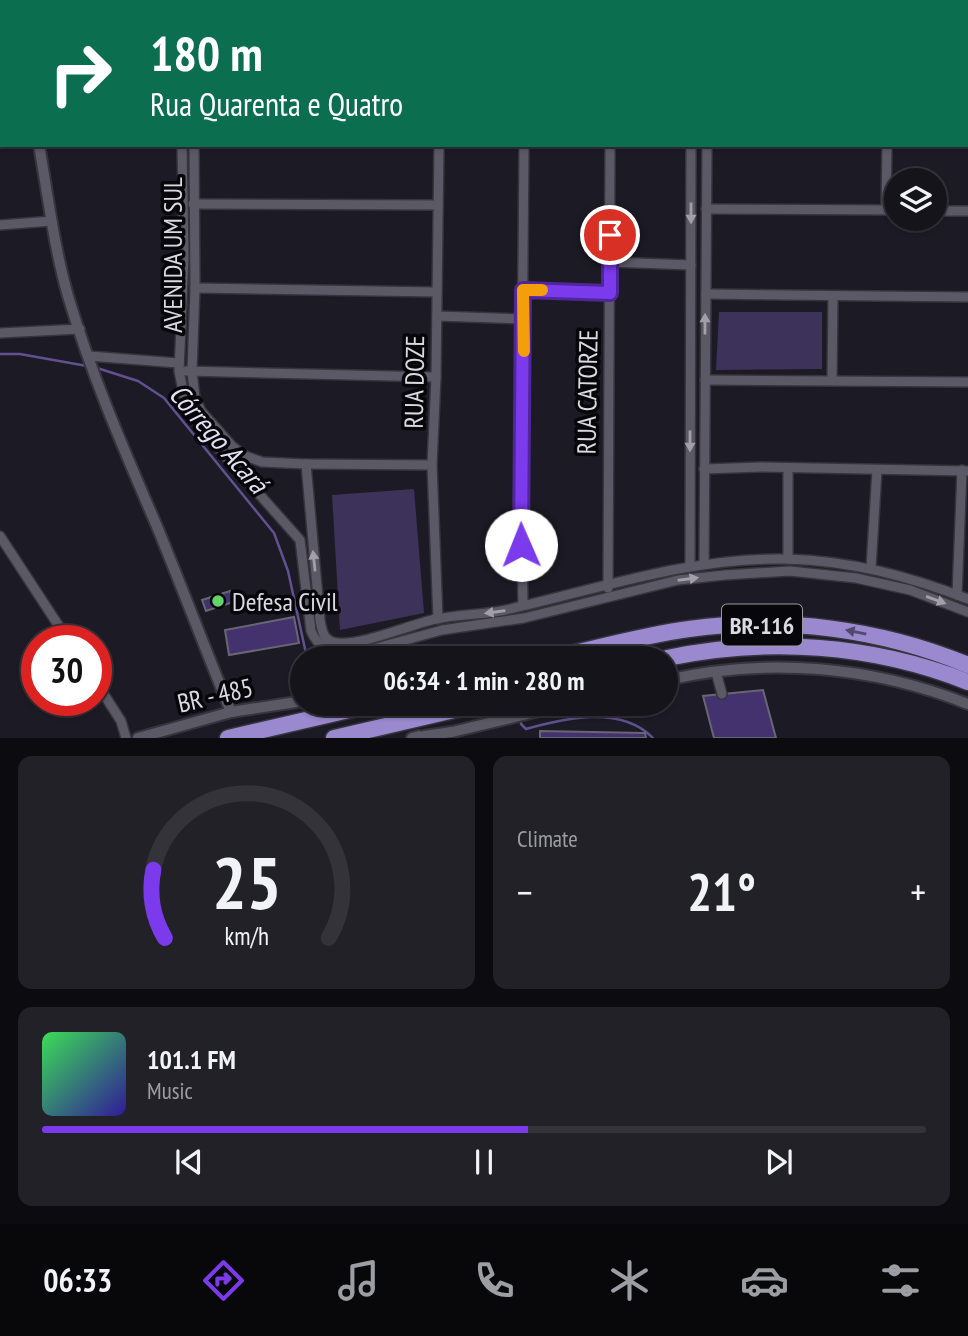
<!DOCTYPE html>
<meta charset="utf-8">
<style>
:root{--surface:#15141b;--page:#222128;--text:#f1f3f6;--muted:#9d9ea3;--line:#34333a;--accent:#7c3aed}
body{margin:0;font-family:"PT Sans Narrow",sans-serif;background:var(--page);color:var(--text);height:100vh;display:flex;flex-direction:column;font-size:26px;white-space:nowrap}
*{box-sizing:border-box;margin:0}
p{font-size:23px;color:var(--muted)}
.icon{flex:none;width:38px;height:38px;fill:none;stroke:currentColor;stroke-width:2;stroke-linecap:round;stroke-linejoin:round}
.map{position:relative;height:738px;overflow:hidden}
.details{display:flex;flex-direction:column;gap:18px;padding:18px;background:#0c0b0f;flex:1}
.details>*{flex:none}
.guide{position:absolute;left:0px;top:0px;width:970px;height:147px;box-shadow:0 2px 5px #0004,0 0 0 2px var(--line);background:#0b6e4f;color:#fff;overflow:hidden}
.buttons{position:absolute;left:884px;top:168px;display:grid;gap:14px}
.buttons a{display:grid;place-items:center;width:63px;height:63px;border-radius:50%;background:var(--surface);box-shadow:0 2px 5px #0004,0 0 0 2px var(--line);font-size:35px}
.speed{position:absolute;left:21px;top:625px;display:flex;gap:14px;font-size:35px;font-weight:700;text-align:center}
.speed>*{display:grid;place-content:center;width:91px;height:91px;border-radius:50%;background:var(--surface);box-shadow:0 2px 5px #0004,0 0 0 2px var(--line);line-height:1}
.speed .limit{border:10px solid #d22;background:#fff;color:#111}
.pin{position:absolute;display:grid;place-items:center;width:60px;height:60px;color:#fff;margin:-30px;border:4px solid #fff;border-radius:50%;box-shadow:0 2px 7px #0007}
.me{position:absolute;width:77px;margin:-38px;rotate:359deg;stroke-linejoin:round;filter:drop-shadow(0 0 5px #0008)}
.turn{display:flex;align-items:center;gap:24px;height:147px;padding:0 35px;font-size:32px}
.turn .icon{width:91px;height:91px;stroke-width:2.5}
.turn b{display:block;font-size:49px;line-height:60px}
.big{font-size:52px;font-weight:600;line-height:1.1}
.details .widget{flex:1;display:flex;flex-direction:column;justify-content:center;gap:10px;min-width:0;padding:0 24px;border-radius:14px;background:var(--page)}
.details .dial{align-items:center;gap:0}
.dial svg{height:182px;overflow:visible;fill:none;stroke:var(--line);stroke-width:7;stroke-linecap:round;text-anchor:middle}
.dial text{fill:var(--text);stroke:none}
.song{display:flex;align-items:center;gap:21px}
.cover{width:84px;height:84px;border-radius:10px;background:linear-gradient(135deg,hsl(130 70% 55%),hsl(250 70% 35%))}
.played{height:7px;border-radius:4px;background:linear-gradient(90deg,var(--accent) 55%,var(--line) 55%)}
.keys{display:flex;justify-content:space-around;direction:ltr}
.heat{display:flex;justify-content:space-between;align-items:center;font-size:38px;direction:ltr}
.details .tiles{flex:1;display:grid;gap:18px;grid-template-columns:1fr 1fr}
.widget:last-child{grid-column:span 2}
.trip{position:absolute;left:290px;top:646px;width:388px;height:70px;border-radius:35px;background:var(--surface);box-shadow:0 2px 5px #0004,0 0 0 2px var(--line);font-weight:600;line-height:70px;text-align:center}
.tab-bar{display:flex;height:112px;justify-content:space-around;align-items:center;background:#08080b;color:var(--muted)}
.tab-bar .icon{width:49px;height:49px}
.tab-bar .active{color:var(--accent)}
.tab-bar b{font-size:32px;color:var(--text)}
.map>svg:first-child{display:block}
.green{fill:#3c325a}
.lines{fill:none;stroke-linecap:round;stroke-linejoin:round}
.stream{stroke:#625191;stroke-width:2.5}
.building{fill:#44326f;stroke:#686673;stroke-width:2}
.minor-casing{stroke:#36343c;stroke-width:12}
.tertiary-casing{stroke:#36343c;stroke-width:14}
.motorway-casing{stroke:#36343c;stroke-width:19}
.minor{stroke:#5c5966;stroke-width:9}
.tertiary{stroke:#5c5966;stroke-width:10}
.motorway{stroke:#9b89d0;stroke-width:16}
.oneway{fill:#a29faa}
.oneway2{fill:#51486d}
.route-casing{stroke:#51269a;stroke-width:18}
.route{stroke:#7c3aed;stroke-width:12}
.slow{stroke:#f59e0b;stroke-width:12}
.poi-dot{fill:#63d469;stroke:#07060a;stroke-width:2.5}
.labels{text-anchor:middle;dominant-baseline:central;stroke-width:7;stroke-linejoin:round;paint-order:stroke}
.shield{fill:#07060a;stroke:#9b9aa0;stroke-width:2}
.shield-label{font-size:24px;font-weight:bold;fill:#dbd9e1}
.street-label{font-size:26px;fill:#dbd9e1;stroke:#07060a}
.poi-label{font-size:26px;fill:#dbd9e1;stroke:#07060a;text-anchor:start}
.water-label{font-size:28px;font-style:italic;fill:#e5e1f4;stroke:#07060a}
</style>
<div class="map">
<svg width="968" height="738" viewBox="0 0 968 738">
<rect width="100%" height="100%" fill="#1c1a24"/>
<g class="green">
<path d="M719,312H822V369L716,370Z"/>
<path d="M414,489L424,613L340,630L332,495Z"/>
</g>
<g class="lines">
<g class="stream">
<path d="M0,354H20L87,366"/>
<path d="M97,368L138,381L164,398L274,533L288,571L307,658"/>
<path d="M396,658C422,651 484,642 508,651L512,658"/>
<path d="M521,717V724L526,729C565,718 621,705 653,738"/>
</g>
</g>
<g class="building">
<path d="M230,591L233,602L206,611L202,600Z"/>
<path d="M294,617L299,643L229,655L225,630Z"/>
<path d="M763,690L776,738H714L703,696Z"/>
<path d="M540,731L645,733L646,738H540Z"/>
</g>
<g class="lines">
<defs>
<g id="minor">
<path d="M651,0V2"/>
<path d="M740,0V2"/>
<path d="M836,2V0"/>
<path d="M931,2V0"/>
<path d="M182,145L184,257L179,371L186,406L203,431L300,540L311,631C320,651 337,656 358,653L442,630L524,618L678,580L725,575L790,571L856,578L910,590L968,612"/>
<path d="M194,145L195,288L192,371L195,398L201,411L232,446L243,455L262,462L306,464L320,620C322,632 324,642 338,643C364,645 409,625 436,619C460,614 486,615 510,609C601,588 692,557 787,559C852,561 908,576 968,599"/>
<path d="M193,204L438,205"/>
<path d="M706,209L896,210"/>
<path d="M886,210L887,145"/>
<path d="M934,211H968"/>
<path d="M0,225L52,221"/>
<path d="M610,262L691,265"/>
<path d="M195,288L436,292"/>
<path d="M523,290L610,293"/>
<path d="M706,294L968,297"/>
<path d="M437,316L524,319"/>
<path d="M0,333L80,329"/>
<path d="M89,356L178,363"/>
<path d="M186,371L436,377"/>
<path d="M705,380L968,382"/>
<path d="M832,380L833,296"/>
<path d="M306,464L432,465"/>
<path d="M788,468V559"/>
<path d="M704,469L761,467L968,471"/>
<path d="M0,536L68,640"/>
<path d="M704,564L707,145"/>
<path d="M690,566L691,145"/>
<path d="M871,568L877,470"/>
<path d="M608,588L610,145"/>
<path d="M957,595L962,470"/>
<path d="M523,605L521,484L524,145"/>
<path d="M438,619L432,465L436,377L439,145"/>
<path d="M716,672L722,694"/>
<path d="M96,682L121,721L126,738"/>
</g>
<g id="tertiary">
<path d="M38,2V0"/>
<path d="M0,21H2"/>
<path d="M0,32H2"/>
<path d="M39,145C48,196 54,247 68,296C92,377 125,452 158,529C183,590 206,651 231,712"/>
<path d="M667,680C768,657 872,666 968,704"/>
<path d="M424,736L452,732L568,704"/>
<path d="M138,738L231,712L303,701"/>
<path d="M412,738L419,736"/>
</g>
<g id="motorway">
<path d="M553,658C598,648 644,635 689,629C784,616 881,629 968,665"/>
<path d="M667,658C768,637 872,644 968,682"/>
<path d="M228,738L375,704"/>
<path d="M334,738L480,704"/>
</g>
</defs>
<use href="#minor" class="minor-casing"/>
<use href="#tertiary" class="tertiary-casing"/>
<use href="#motorway" class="motorway-casing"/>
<use href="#minor" class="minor"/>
<use href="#tertiary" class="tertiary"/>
<use href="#motorway" class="motorway"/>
</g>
<defs><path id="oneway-solid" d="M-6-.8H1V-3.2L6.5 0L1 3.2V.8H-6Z" transform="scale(1.75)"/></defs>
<g class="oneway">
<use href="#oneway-solid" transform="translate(691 213) rotate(90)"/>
<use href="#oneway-solid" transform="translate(705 324) rotate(-90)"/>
<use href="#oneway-solid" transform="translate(690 441) rotate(90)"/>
<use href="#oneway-solid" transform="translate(314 561) rotate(-96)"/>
<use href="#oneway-solid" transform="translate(688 579) rotate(-8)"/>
<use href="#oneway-solid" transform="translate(936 600) rotate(20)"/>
<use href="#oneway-solid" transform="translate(495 612) rotate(172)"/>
</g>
<use class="oneway2" href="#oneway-solid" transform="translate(856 632) rotate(-168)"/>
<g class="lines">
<defs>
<path id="route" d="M521,545L523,290L610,293V235"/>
</defs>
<use href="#route" class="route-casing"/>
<use href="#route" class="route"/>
<path class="slow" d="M524,351L523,290H542"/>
</g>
<circle class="poi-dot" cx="218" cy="601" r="7"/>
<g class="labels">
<rect class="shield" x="722" y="604.5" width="80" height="41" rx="5"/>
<g class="shield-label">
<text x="762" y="625">BR-116</text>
</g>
<g class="street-label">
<text transform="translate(172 255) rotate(-90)">AVENIDA UM SUL</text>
<text transform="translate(414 382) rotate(-89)">RUA DOZE</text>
<text transform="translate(587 392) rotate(-89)">RUA CATORZE</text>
<text transform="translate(215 695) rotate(-13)">BR - 485</text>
</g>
<g class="poi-label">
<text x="232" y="601">Defesa Civil</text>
</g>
<g class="water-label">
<text transform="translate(219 438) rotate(49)">Córrego Acará</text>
</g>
</g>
</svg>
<div class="buttons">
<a><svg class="icon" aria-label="layers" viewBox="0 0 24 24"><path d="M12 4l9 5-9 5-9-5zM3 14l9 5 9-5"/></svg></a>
</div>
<div class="speed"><div class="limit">30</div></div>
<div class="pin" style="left:610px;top:235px;background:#d93025"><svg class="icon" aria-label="arrive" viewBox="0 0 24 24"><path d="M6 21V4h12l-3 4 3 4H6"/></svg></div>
<svg class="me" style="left:521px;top:545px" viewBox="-20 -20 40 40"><circle r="19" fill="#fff"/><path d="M0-13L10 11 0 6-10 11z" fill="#7c3aed"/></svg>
<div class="trip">06:34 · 1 min · 280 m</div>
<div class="guide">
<div class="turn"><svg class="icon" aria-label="right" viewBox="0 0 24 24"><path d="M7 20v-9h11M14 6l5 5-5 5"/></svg><div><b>180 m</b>Rua Quarenta e Quatro</div></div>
</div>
</div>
<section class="details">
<div class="tiles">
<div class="widget dial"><svg viewBox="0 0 100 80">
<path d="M14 69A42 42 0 1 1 86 69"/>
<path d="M14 69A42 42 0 0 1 9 39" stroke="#7c3aed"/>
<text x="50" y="56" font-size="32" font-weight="700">25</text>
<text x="50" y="72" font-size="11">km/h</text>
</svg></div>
<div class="widget"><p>Climate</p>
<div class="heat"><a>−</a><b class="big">21°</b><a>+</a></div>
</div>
<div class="widget">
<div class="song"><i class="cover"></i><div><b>101.1 FM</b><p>Music</p></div></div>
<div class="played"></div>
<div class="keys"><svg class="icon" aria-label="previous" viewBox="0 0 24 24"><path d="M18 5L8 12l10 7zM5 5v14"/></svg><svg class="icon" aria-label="pause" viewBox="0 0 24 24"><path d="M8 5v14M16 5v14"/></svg><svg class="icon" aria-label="next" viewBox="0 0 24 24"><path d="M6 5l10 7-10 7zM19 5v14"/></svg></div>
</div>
</div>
</section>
<nav class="tab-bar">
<b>06:33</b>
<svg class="icon active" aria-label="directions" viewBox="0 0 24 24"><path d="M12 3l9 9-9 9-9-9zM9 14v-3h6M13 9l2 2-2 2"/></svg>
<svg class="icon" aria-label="music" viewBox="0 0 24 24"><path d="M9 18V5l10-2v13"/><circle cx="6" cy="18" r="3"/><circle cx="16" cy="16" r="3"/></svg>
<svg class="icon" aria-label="phone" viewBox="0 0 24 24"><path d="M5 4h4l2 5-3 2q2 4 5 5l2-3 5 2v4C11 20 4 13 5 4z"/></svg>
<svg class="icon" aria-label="climate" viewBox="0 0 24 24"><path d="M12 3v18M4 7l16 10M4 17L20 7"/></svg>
<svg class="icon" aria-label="car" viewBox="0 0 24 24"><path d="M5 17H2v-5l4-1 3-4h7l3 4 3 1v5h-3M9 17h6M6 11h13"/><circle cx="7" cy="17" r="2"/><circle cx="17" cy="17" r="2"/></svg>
<svg class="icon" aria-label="filters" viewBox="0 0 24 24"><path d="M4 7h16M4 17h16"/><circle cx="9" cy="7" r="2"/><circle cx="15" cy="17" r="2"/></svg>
</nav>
